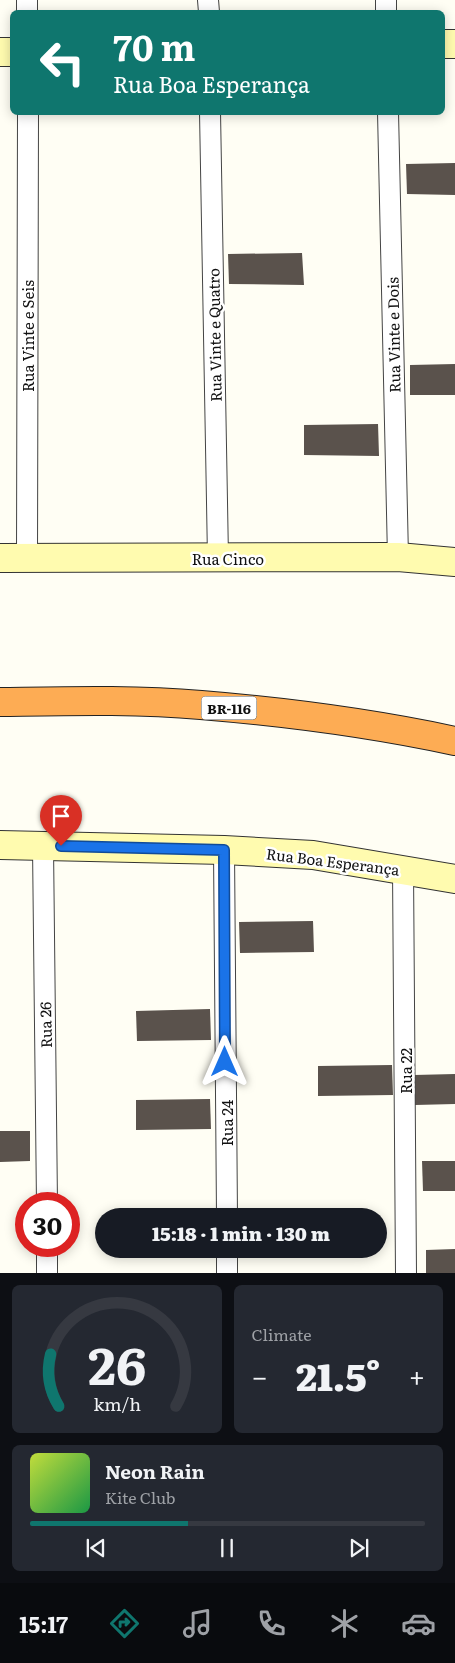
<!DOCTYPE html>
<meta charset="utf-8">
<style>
:root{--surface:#171b24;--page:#242831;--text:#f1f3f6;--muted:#9ea1a6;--line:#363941;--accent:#0f766e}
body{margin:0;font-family:Literata,serif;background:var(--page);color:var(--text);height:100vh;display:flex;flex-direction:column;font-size:19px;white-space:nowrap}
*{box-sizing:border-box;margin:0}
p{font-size:16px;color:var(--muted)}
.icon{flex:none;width:28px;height:28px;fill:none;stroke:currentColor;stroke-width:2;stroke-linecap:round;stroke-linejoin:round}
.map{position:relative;height:1273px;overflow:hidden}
.panel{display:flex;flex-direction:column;gap:12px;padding:12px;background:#0d0f14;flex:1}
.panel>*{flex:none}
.top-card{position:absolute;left:10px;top:10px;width:435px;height:105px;border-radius:8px;box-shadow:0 2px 12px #0003;background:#0f766e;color:#fff;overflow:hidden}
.speed{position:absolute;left:15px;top:1192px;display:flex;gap:10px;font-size:25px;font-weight:700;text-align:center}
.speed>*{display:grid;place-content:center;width:65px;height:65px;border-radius:50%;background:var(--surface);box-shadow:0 2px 12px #0003;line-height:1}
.speed .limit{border:8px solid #d22;background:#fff;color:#111}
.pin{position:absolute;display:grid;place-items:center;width:42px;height:42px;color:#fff;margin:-51px -21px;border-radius:50% 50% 50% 0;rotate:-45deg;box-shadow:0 0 5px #0007}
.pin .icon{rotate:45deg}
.me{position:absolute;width:55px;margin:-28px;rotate:0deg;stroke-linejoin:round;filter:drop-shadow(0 0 4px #0008)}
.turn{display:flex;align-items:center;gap:18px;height:105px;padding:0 20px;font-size:22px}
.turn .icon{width:65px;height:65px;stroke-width:2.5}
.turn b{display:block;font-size:35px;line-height:42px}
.big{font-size:38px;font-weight:800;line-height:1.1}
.panel .tile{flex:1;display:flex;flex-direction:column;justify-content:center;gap:8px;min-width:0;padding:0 18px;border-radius:8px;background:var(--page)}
.panel .dial{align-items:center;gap:0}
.dial svg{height:130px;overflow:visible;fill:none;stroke:var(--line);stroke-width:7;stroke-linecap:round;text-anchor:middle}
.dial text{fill:var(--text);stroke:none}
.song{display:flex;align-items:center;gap:15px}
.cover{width:60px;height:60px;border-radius:8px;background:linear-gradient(135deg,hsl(70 70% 55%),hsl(140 70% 35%))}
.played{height:5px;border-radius:2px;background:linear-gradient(90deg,var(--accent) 40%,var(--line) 40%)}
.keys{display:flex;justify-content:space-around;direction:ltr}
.heat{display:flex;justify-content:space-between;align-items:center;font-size:28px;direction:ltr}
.panel .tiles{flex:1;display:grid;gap:12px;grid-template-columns:1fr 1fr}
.tile:last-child{grid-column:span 2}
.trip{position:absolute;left:95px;top:1208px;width:292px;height:50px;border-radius:25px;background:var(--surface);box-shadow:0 2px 12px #0003;font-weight:800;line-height:50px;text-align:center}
.tabs{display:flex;height:80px;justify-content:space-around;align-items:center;background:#090b0e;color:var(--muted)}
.tabs .icon{width:35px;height:35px}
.tabs .active{color:var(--accent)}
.tabs b{font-size:22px;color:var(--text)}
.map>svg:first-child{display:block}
.building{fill:#5a524c}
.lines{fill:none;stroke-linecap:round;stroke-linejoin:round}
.street-casing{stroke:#444;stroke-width:22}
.secondary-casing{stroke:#333;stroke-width:30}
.highway-casing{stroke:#222;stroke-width:30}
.street{stroke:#fff;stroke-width:20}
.secondary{stroke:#fffbaf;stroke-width:28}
.highway{stroke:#fdac54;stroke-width:28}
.route-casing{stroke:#114b97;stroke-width:12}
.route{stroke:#1a73e8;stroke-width:9}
.labels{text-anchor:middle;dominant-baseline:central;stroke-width:5;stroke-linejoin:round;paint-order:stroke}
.shield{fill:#fff;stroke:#585858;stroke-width:1}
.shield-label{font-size:14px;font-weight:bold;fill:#111}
.street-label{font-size:15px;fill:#111;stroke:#fff}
</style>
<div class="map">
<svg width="455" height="1273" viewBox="0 0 455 1273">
<rect width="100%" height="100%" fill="#fffef4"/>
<g class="building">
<path d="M455,163V195L407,194L406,164Z"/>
<path d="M302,253L304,285L229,284L228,254Z"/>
<path d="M455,364V395H410V365Z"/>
<path d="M378,424L379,456L304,455V425Z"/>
<path d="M313,921L314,952L240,953L239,922Z"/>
<path d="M210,1009L211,1040L137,1041L136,1011Z"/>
<path d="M392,1065L393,1095L318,1096V1066Z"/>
<path d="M455,1074V1104L415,1105L414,1075Z"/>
<path d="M210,1099L211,1129L136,1130V1100Z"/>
<path d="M0,1131H30V1161L0,1162Z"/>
<path d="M422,1161H455V1191H423Z"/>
<path d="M455,1249V1273H426V1250Z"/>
</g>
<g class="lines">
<defs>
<g id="street">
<path d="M27,0V12"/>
<path d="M208,0L209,12"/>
<path d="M386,0V12"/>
<path d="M210,112L218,558"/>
<path d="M388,112L398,557"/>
<path d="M27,559L28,112"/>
<path d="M43,846L47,1204"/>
<path d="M224,850L227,1216"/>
<path d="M403,869L406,1273"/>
<path d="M47,1246V1273"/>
<path d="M227,1249V1273"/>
</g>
<g id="secondary">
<path d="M442,44H455"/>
<path d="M0,52H12"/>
<path d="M0,558L398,557L455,562"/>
<path d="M0,845L224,850L313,855L455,879"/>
</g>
<path id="highway" d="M0,702C67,701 134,699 201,705C286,712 371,723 455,741"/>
</defs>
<use href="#street" class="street-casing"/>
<use href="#secondary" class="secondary-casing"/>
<use href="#highway" class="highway-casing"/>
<use href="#street" class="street"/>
<use href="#secondary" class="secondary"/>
<use href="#highway" class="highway"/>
</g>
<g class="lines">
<defs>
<path id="route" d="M61,846L224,850L225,1062"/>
</defs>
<use href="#route" class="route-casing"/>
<use href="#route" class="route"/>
</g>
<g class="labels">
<rect class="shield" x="201.5" y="696.5" width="55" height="23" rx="4"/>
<g class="shield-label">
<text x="229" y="708">BR-116</text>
</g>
<g class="street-label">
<text transform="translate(214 335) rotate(-91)">Rua Vinte e Quatro</text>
<text transform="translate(393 335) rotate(-91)">Rua Vinte e Dois</text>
<text transform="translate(27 336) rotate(-90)">Rua Vinte e Seis</text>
<text x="228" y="558">Rua Cinco</text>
<text transform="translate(333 861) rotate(7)">Rua Boa Esperança</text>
<text transform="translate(45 1025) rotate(-91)">Rua 26</text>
<text transform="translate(405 1071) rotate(-90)">Rua 22</text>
<text transform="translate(226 1123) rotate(-90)">Rua 24</text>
</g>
</g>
</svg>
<div class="speed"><div class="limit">30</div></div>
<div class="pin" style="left:61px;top:846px;background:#d93025"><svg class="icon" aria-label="arrive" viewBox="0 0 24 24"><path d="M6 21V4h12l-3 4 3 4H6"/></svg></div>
<svg class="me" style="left:225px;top:1062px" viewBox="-20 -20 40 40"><path d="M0-17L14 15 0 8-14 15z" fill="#1a73e8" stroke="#fff" stroke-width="4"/></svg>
<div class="trip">15:18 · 1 min · 130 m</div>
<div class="top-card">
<div class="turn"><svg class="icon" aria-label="left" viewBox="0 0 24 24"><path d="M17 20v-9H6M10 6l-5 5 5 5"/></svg><div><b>70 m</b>Rua Boa Esperança</div></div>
</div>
</div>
<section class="panel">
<div class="tiles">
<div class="tile dial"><svg viewBox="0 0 100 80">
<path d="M14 69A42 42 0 1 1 86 69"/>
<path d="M14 69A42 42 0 0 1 9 37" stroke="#0f766e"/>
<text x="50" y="56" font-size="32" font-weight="700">26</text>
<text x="50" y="72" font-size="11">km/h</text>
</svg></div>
<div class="tile"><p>Climate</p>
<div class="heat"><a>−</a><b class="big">21.5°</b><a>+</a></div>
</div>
<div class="tile">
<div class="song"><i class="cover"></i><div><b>Neon Rain</b><p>Kite Club</p></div></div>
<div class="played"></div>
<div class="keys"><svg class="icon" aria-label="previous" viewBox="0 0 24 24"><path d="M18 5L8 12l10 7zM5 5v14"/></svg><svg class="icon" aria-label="pause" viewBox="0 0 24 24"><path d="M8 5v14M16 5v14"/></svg><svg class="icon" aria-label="next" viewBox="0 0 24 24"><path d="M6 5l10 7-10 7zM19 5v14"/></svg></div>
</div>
</div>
</section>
<nav class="tabs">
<b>15:17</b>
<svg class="icon active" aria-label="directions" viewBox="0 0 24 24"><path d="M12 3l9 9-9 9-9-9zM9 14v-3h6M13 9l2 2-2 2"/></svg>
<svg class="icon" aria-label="music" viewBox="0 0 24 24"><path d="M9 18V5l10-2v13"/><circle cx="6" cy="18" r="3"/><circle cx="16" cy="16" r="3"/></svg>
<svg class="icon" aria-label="phone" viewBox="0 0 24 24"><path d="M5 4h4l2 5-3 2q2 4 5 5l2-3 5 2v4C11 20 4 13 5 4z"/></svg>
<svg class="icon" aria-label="climate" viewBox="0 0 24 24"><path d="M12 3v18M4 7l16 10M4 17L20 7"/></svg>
<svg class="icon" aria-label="car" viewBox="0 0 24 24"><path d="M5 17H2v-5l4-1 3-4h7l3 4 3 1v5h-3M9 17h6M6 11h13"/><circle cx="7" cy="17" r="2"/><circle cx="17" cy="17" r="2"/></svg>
</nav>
